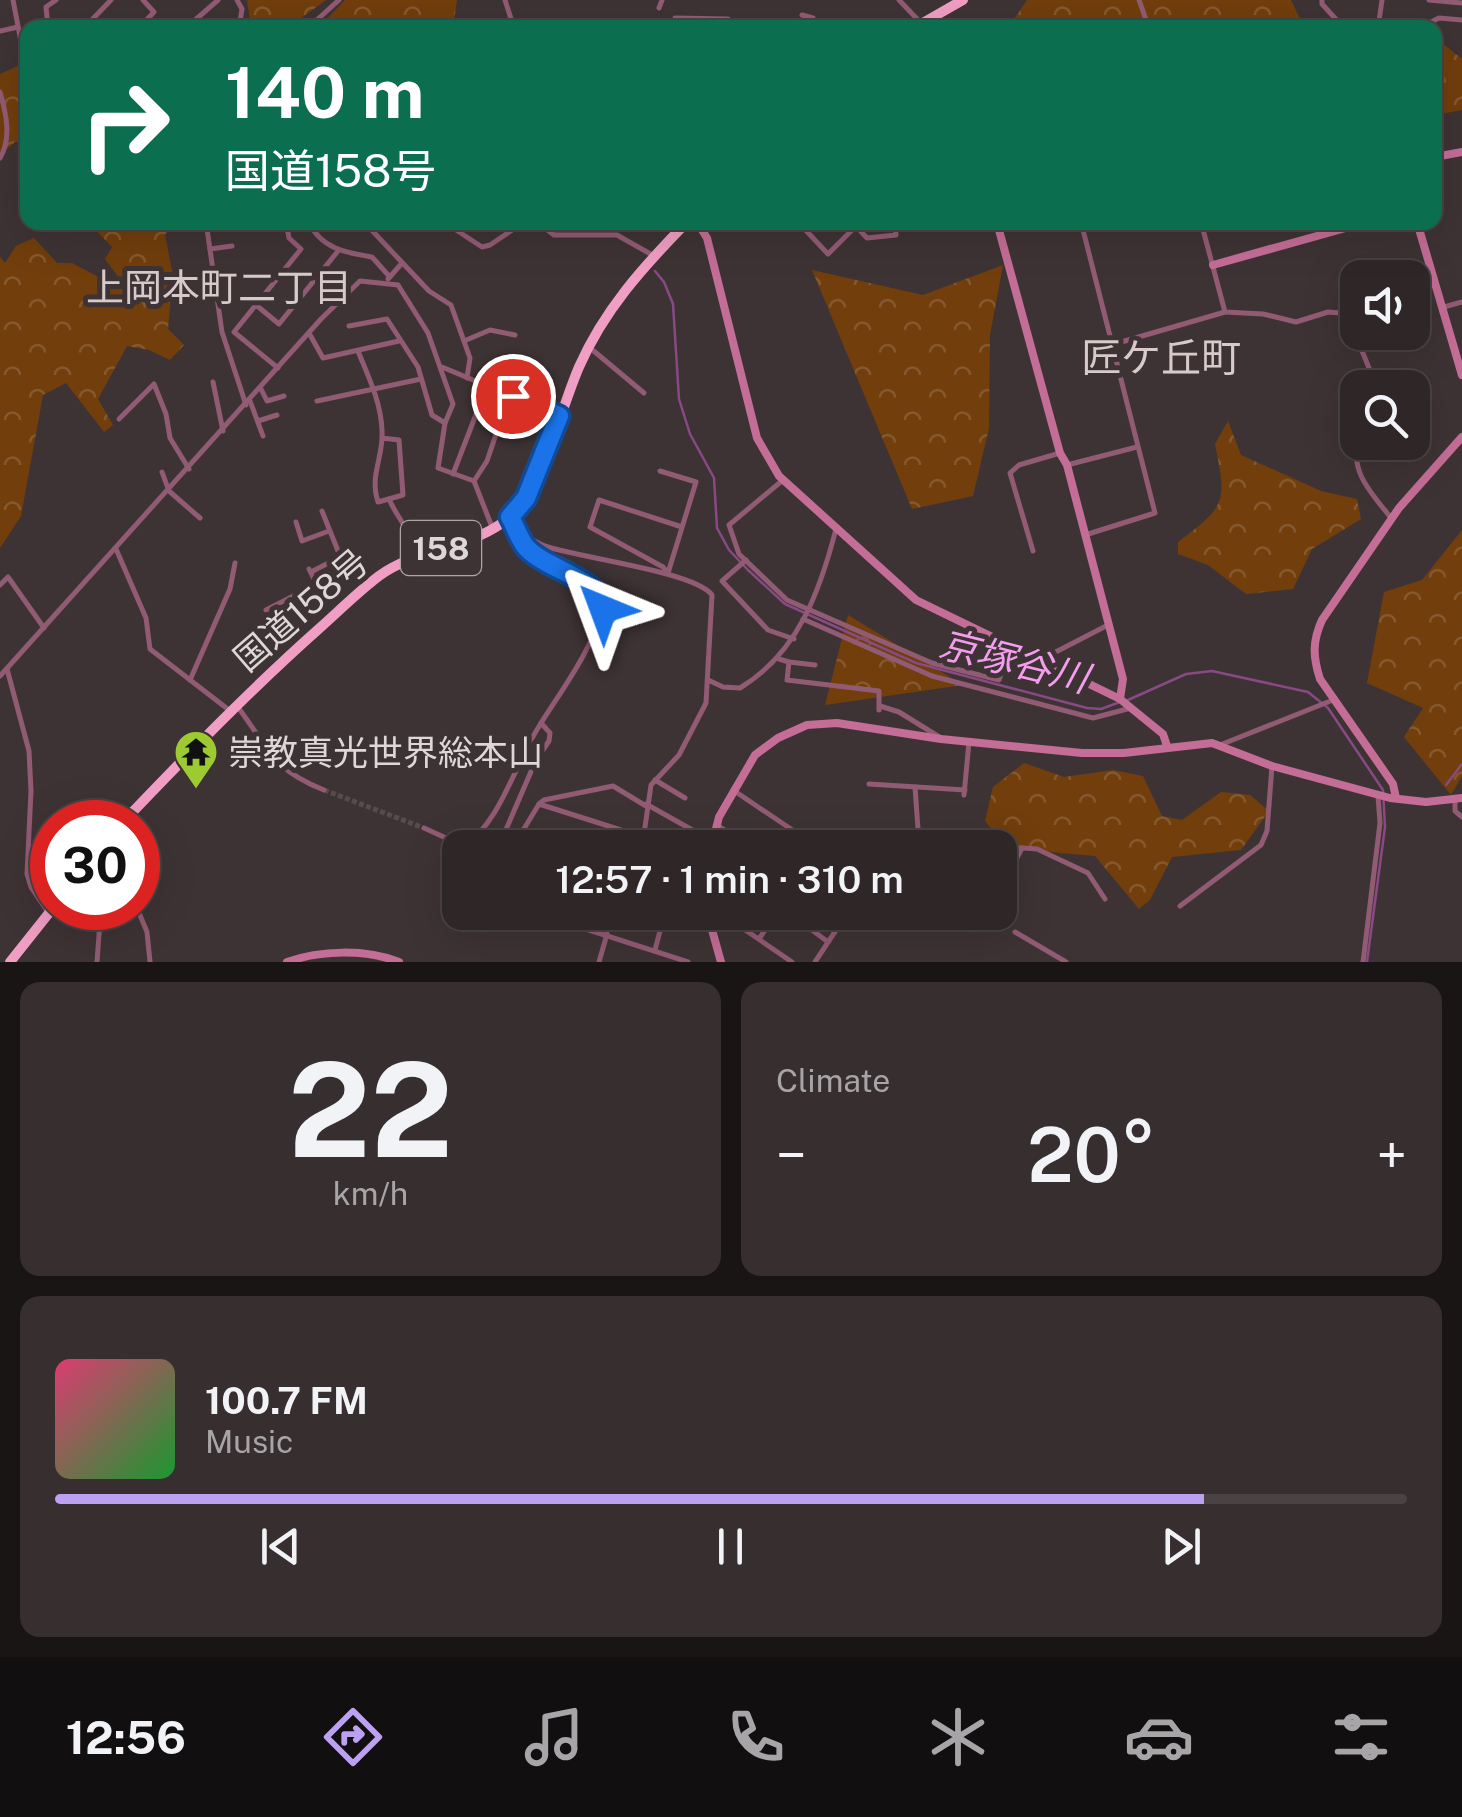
<!DOCTYPE html>
<meta charset="utf-8">
<style>
:root{--surface:#2e2627;--page:#362e2f;--text:#f1f3f6;--muted:#a7a5a7;--line:#494344;--accent:#bca0f2}
body{margin:0;font-family:"Public Sans","Noto Sans JP",sans-serif;background:var(--page);color:var(--text);height:100vh;display:flex;flex-direction:column;font-size:38px;white-space:nowrap}
*{box-sizing:border-box;margin:0}
p{font-size:32px;color:var(--muted)}
.icon{flex:none;width:55px;height:55px;fill:none;stroke:currentColor;stroke-width:2;stroke-linecap:round;stroke-linejoin:round}
.map{position:relative;height:962px;overflow:hidden}
.sheet{display:flex;flex-direction:column;gap:20px;padding:20px;background:#191515;flex:1}
.sheet>*{flex:none}
.banner{position:absolute;left:20px;top:20px;width:1422px;height:210px;border-radius:20px;box-shadow:0 10px 40px #0002,0 0 0 2px var(--line);background:#0b6e4f;color:#fff;overflow:hidden}
.controls{position:absolute;left:1340px;top:260px;display:grid;gap:20px}
.controls a{display:grid;place-items:center;width:90px;height:90px;border-radius:20px;background:var(--surface);box-shadow:0 10px 40px #0002,0 0 0 2px var(--line);font-size:50px}
.speed{position:absolute;left:30px;top:800px;display:flex;gap:20px;font-size:50px;font-weight:700;text-align:center}
.speed>*{display:grid;place-content:center;width:130px;height:130px;border-radius:50%;background:var(--surface);box-shadow:0 10px 40px #0002,0 0 0 2px var(--line);line-height:1}
.speed .limit{border:15px solid #d22;background:#fff;color:#111}
.pin{position:absolute;display:grid;place-items:center;width:85px;height:85px;color:#fff;margin:-42px;border:5px solid #fff;border-radius:50%;box-shadow:0 2px 10px #0007}
.me{position:absolute;width:110px;margin:-55px;rotate:316deg;stroke-linejoin:round;filter:drop-shadow(0 0 8px #0008)}
.turn{display:flex;align-items:center;gap:35px;height:210px;padding:0 40px;font-size:45px}
.turn .icon{width:130px;height:130px;stroke-width:2.5}
.turn b{display:block;font-size:70px;line-height:85px}
.big{font-size:75px;font-weight:600;line-height:1.1}
.sheet .widget{flex:1;display:flex;flex-direction:column;justify-content:center;gap:15px;min-width:0;padding:0 35px;border-radius:20px;background:var(--page)}
.sheet .dial{align-items:center;gap:0}
.dial b{font-size:130px;line-height:1}
.song{display:flex;align-items:center;gap:30px}
.cover{width:120px;height:120px;border-radius:15px;background:linear-gradient(135deg,hsl(340 70% 55%),hsl(130 70% 35%))}
.played{height:10px;border-radius:5px;background:linear-gradient(90deg,var(--accent) 85%,var(--line) 85%)}
.keys{display:flex;justify-content:space-around;direction:ltr}
.heat{display:flex;justify-content:space-between;align-items:center;font-size:55px;direction:ltr}
.sheet .tiles{flex:1;display:grid;gap:20px;grid-template-columns:1fr 1fr}
.widget:last-child{grid-column:span 2}
.trip{position:absolute;left:442px;top:830px;width:575px;height:100px;border-radius:20px;background:var(--surface);box-shadow:0 10px 40px #0002,0 0 0 2px var(--line);font-weight:600;line-height:100px;text-align:center}
.tabs{display:flex;height:160px;justify-content:space-around;align-items:center;background:#120f10;color:var(--muted)}
.tabs .icon{width:70px;height:70px}
.tabs .active{color:var(--accent)}
.tabs b{font-size:45px;color:var(--text)}
.map>svg:first-child{display:block}
.forest{fill:url(#forest-crowns)}
.lines{fill:none;stroke-linecap:round;stroke-linejoin:round}
.stream{stroke:#884984;stroke-width:2.5}
.street-tunnel{stroke:#564c4c;stroke-width:5;stroke-dasharray:5 2.5;stroke-linecap:butt}
.street{stroke:#925b74;stroke-width:5}
.secondary{stroke:#c46d96;stroke-width:8}
.highway{stroke:#f09ec3;stroke-width:10}
.route-casing{stroke:#114b97;stroke-width:25}
.route{stroke:#1a73e8;stroke-width:18}
.labels{text-anchor:middle;dominant-baseline:central;stroke-width:10;stroke-linejoin:round;paint-order:stroke}
.shield{fill:#3e3334;stroke:#aea6a6;stroke-width:2.5}
.shield-label{font-size:32px;font-weight:bold;fill:#ded7d7}
.street-label{font-size:35px;fill:#ded7d7;stroke:#3e3334}
.poi-label{font-size:35px;fill:#ded7d7;stroke:#3e3334;text-anchor:start}
.neighbourhood-label{font-size:38px;fill:#d8c9ca;stroke:#3e3334}
.water-label{font-size:38px;font-style:italic;fill:#f49cee;stroke:#3e3334}
.quarter-label{font-size:40px;fill:#d8c9ca;stroke:#3e3334}
</style>
<div class="map">
<svg width="1462" height="962" viewBox="0 0 1462 962">
<defs>
<pattern id="forest-crowns" width="20" height="18" patternUnits="userSpaceOnUse" patternTransform="scale(2.5)"><rect width="20" height="18" fill="#713e0c"/><path d="M2 6a3 3 0 1 1 6 0M12 15a3 3 0 1 1 6 0" fill="none" stroke="#85592f"/></pattern>
</defs>
<rect width="100%" height="100%" fill="#3e3334"/>
<g class="forest">
<path d="M247,0H326L289,27H251Z"/>
<path d="M345,0H457L453,27H319Z"/>
<path d="M1027,0H1291L1304,27L1008,28Z"/>
<path d="M1442,43L1462,59V110L1435,115V51Z"/>
<path d="M27,62V142H15L0,155V74Z"/>
<path d="M85,223H173L165,235L173,275L168,329L184,345L170,360L149,350L127,346L98,399L113,425L104,432L66,383L43,395L21,516L0,548V257L5,263L16,246L34,238L57,263H72L131,294L105,259L112,247L91,225Z"/>
<path d="M1003,265L990,335L989,428L973,496L912,509L812,270L923,295Z"/>
<path d="M1228,421L1241,455L1321,491L1357,499L1361,519L1312,549L1293,589L1246,594L1208,565L1178,554V542C1226,506 1227,503 1215,444Z"/>
<path d="M1462,530V776L1451,795L1404,737L1423,708L1367,683L1384,592L1422,580Z"/>
<path d="M848,615L963,685L825,705Z"/>
<path d="M1024,763L1064,777L1113,770L1143,776L1162,816L1182,820L1221,792L1250,795L1269,811L1241,850L1172,857L1150,900L1139,909L1095,856C1059,852 1007,853 985,821L993,787Z"/>
</g>
<g class="lines">
<g class="stream">
<path d="M655,271L664,282L673,304L679,399L690,434L714,478L717,528L729,550L748,570L785,604L916,663L1087,708L1101,709L1120,702"/>
<path d="M1128,700L1186,674L1212,671L1308,692L1328,708L1383,790L1385,827L1367,962"/>
<path d="M1446,785L1462,764"/>
</g>
<path class="street-tunnel" d="M324,790L424,828"/>
<g class="street">
<path d="M13,0L23,52H28"/>
<path d="M237,0L242,9L239,28"/>
<path d="M505,0L514,28"/>
<path d="M899,0L921,23"/>
<path d="M1139,0L1149,28"/>
<path d="M1322,0V4L1344,28"/>
<path d="M1429,0L1462,3"/>
<path d="M659,8L662,0"/>
<path d="M802,15L813,18L810,28"/>
<path d="M675,18L728,19L740,28"/>
<path d="M48,28L46,7L56,0"/>
<path d="M84,28L111,0"/>
<path d="M139,28L154,12L143,0"/>
<path d="M186,28L218,0"/>
<path d="M308,28L339,0"/>
<path d="M1378,28L1382,0"/>
<path d="M1419,28L1439,18L1462,20"/>
<path d="M0,31L18,27"/>
<path d="M0,92C6,113 12,138 0,158"/>
<path d="M206,222L222,332L246,405"/>
<path d="M275,222L278,228L287,230"/>
<path d="M309,222C321,249 347,253 372,257L389,276"/>
<path d="M364,222L429,291L451,305L470,358L467,378"/>
<path d="M444,222L482,247L490,245L524,222"/>
<path d="M537,222L554,235H617L654,256"/>
<path d="M798,222L828,254L856,226"/>
<path d="M852,222L867,238L896,235L895,222"/>
<path d="M1081,222L1155,513L1085,535"/>
<path d="M210,249L232,246"/>
<path d="M388,279L402,263"/>
<path d="M256,305L279,324L338,251"/>
<path d="M1444,307L1462,302"/>
<path d="M1225,312L1263,314L1296,322L1328,312L1341,313L1349,319L1369,368L1372,388"/>
<path d="M349,326L387,319L418,367L432,415L445,423"/>
<path d="M309,333L323,358L399,341"/>
<path d="M464,341L490,330L515,335"/>
<path d="M1111,345L1225,312L1201,222"/>
<path d="M589,347L644,393"/>
<path d="M358,351C368,376 381,402 382,430C384,457 369,475 378,502L403,495L399,440L382,438"/>
<path d="M442,367L559,416"/>
<path d="M278,368L234,332L301,249L289,238L286,222"/>
<path d="M213,382L223,431"/>
<path d="M261,389L267,401L284,396"/>
<path d="M250,401L263,436"/>
<path d="M317,401L421,379"/>
<path d="M119,419L154,384L166,414L170,438L189,469"/>
<path d="M258,421L277,415"/>
<path d="M1360,442C1347,470 1375,497 1391,518"/>
<path d="M1067,465L1137,447"/>
<path d="M660,471L696,482L668,573L663,567L590,527L599,500L682,527"/>
<path d="M162,472L169,491L200,518"/>
<path d="M453,474L487,386"/>
<path d="M783,480L729,525L739,554L787,600L932,663L999,680L1010,647"/>
<path d="M474,481L487,461L509,396"/>
<path d="M389,499C398,520 413,533 418,556"/>
<path d="M322,511L342,561L364,584"/>
<path d="M296,522L302,541L329,531"/>
<path d="M519,534C530,537 538,544 548,547C582,558 695,572 712,595L706,703L679,755L651,785L642,848"/>
<path d="M116,549L146,618L150,649L229,710"/>
<path d="M1033,551L1010,473L1019,465L1060,453"/>
<path d="M746,560L722,581L768,630L794,639"/>
<path d="M309,569L320,591"/>
<path d="M311,572L340,557"/>
<path d="M0,585L8,577L44,628"/>
<path d="M266,610L317,584"/>
<path d="M803,619L932,676L1093,718L1131,708"/>
<path d="M779,659L789,662L787,680L879,691V710"/>
<path d="M789,662L815,665"/>
<path d="M1043,663L1046,657L1108,625"/>
<path d="M7,669L29,751L31,791L27,874L31,887L48,912"/>
<path d="M0,676L321,319L360,281L398,285L428,333L453,404L445,423L438,468L474,481L492,527"/>
<path d="M190,680L230,589L235,563"/>
<path d="M708,680L723,687L740,688C798,653 820,591 836,529"/>
<path d="M237,706C269,748 271,769 324,790"/>
<path d="M880,706L899,712L941,738"/>
<path d="M1220,745L1333,700"/>
<path d="M256,764L272,758"/>
<path d="M655,780L685,798"/>
<path d="M869,784L965,790"/>
<path d="M915,787L919,843"/>
<path d="M733,790L819,848"/>
<path d="M964,795L969,742"/>
<path d="M1455,799V811L1462,817"/>
<path d="M539,804L544,800L613,786L646,806"/>
<path d="M646,804L712,841"/>
<path d="M717,825L752,848"/>
<path d="M424,828L446,838L460,852"/>
<path d="M463,848C502,819 513,768 538,728C562,689 593,650 604,604C596,577 544,570 526,546C519,538 515,526 510,517"/>
<path d="M498,848L536,760L549,741L550,733L541,723"/>
<path d="M556,848L522,832L539,804L643,837"/>
<path d="M898,848L905,843H947L1037,849L1088,873L1105,899"/>
<path d="M1000,891L1022,848"/>
<path d="M1180,906L1261,845L1267,831L1272,766"/>
<path d="M137,908L147,932L150,962"/>
<path d="M533,912L688,962"/>
<path d="M719,912L792,962"/>
<path d="M788,912L828,942"/>
<path d="M583,928L592,912"/>
<path d="M1015,932L1066,962"/>
<path d="M759,939L777,912"/>
<path d="M655,950L665,912"/>
<path d="M97,962L101,908"/>
<path d="M599,962L607,934"/>
<path d="M815,962L848,912"/>
<path d="M1363,962L1380,823L1378,796"/>
</g>
<g class="secondary">
<path d="M1435,157L1462,152"/>
<path d="M697,222L707,238L757,438L779,476L916,600L1120,699"/>
<path d="M1002,222L999,230L1060,453L1067,465L1123,679L1120,699L1163,734L1167,746"/>
<path d="M1417,222L1462,375"/>
<path d="M1213,265L1367,222"/>
<path d="M1396,798L1393,784L1320,679C1313,657 1312,642 1322,620L1399,508L1462,437"/>
<path d="M711,848L719,817L755,755L778,738L807,725L837,723L941,739L1082,753H1124L1212,743L1272,766L1390,798L1426,802L1462,798"/>
<path d="M707,912L721,962"/>
<path d="M287,962C320,950 366,949 399,962"/>
</g>
<g class="highway">
<path d="M914,28L963,0"/>
<path d="M123,822C188,754 252,688 322,626C341,609 359,591 379,576C420,546 479,549 515,512C543,483 562,406 579,367C604,310 643,267 687,222"/>
<path d="M10,962L53,908"/>
</g>
</g>
<g class="lines">
<defs>
<path id="route" d="M513,396L559,416L526,498L510,517C515,526 519,538 525,546C543,569 605,580 603,609"/>
</defs>
<use href="#route" class="route-casing"/>
<use href="#route" class="route"/>
</g>
<defs>
<symbol id="temple-pin" viewBox="-11 -11 22 30"><path d="M0 17L-7.5 6A9.5 9.5 0 1 1 7.5 6Z" fill="#9dca30" stroke="#3e3334"/><path d="M0-6L5-2H3V0L6.5 2.5H4V6H1.5V3h-3V6H-4V2.5H-6.5L-3 0V-2H-5Z" fill="#111"/></symbol>
</defs>
<g fill-rule="evenodd">
<use href="#temple-pin" x="171" y="727" width="50" height="68"/>
</g>
<g class="labels">
<rect class="shield" x="401" y="521" width="80" height="54" rx="8"/>
<g class="shield-label">
<text x="441" y="548">158</text>
</g>
<g class="street-label">
<text transform="translate(301 610) rotate(-41)">国道158号</text>
</g>
<g class="poi-label">
<text x="228" y="752">崇教真光世界総本山</text>
</g>
<g class="neighbourhood-label">
<text x="219" y="287">上岡本町二丁目</text>
</g>
<g class="water-label">
<text transform="translate(1014 661) rotate(14)">京塚谷川</text>
</g>
<g class="quarter-label">
<text x="1161" y="357">匠ケ丘町</text>
</g>
</g>
</svg>
<div class="controls">
<a><svg class="icon" aria-label="sound" viewBox="0 0 24 24"><path d="M4 9h4l5-4v14l-5-4H4zM17 9q2 3 0 6"/></svg></a>
<a><svg class="icon" aria-label="search" viewBox="0 0 24 24"><circle cx="10" cy="10" r="6"/><path d="M15 15l6 6"/></svg></a>
</div>
<div class="speed"><div class="limit">30</div></div>
<div class="pin" style="left:513px;top:396px;background:#d93025"><svg class="icon" aria-label="arrive" viewBox="0 0 24 24"><path d="M6 21V4h12l-3 4 3 4H6"/></svg></div>
<svg class="me" style="left:603px;top:609px" viewBox="-20 -20 40 40"><path d="M0-17L14 15 0 8-14 15z" fill="#1a73e8" stroke="#fff" stroke-width="4"/></svg>
<div class="trip">12:57 · 1 min · 310 m</div>
<div class="banner">
<div class="turn"><svg class="icon" aria-label="right" viewBox="0 0 24 24"><path d="M7 20v-9h11M14 6l5 5-5 5"/></svg><div><b>140 m</b>国道158号</div></div>
</div>
</div>
<section class="sheet">
<div class="tiles">
<div class="widget dial"><b>22</b><p>km/h</p></div>
<div class="widget"><p>Climate</p>
<div class="heat"><a>−</a><b class="big">20°</b><a>+</a></div>
</div>
<div class="widget">
<div class="song"><i class="cover"></i><div><b>100.7 FM</b><p>Music</p></div></div>
<div class="played"></div>
<div class="keys"><svg class="icon" aria-label="previous" viewBox="0 0 24 24"><path d="M18 5L8 12l10 7zM5 5v14"/></svg><svg class="icon" aria-label="pause" viewBox="0 0 24 24"><path d="M8 5v14M16 5v14"/></svg><svg class="icon" aria-label="next" viewBox="0 0 24 24"><path d="M6 5l10 7-10 7zM19 5v14"/></svg></div>
</div>
</div>
</section>
<nav class="tabs">
<b>12:56</b>
<svg class="icon active" aria-label="directions" viewBox="0 0 24 24"><path d="M12 3l9 9-9 9-9-9zM9 14v-3h6M13 9l2 2-2 2"/></svg>
<svg class="icon" aria-label="music" viewBox="0 0 24 24"><path d="M9 18V5l10-2v13"/><circle cx="6" cy="18" r="3"/><circle cx="16" cy="16" r="3"/></svg>
<svg class="icon" aria-label="phone" viewBox="0 0 24 24"><path d="M5 4h4l2 5-3 2q2 4 5 5l2-3 5 2v4C11 20 4 13 5 4z"/></svg>
<svg class="icon" aria-label="climate" viewBox="0 0 24 24"><path d="M12 3v18M4 7l16 10M4 17L20 7"/></svg>
<svg class="icon" aria-label="car" viewBox="0 0 24 24"><path d="M5 17H2v-5l4-1 3-4h7l3 4 3 1v5h-3M9 17h6M6 11h13"/><circle cx="7" cy="17" r="2"/><circle cx="17" cy="17" r="2"/></svg>
<svg class="icon" aria-label="filters" viewBox="0 0 24 24"><path d="M4 7h16M4 17h16"/><circle cx="9" cy="7" r="2"/><circle cx="15" cy="17" r="2"/></svg>
</nav>
